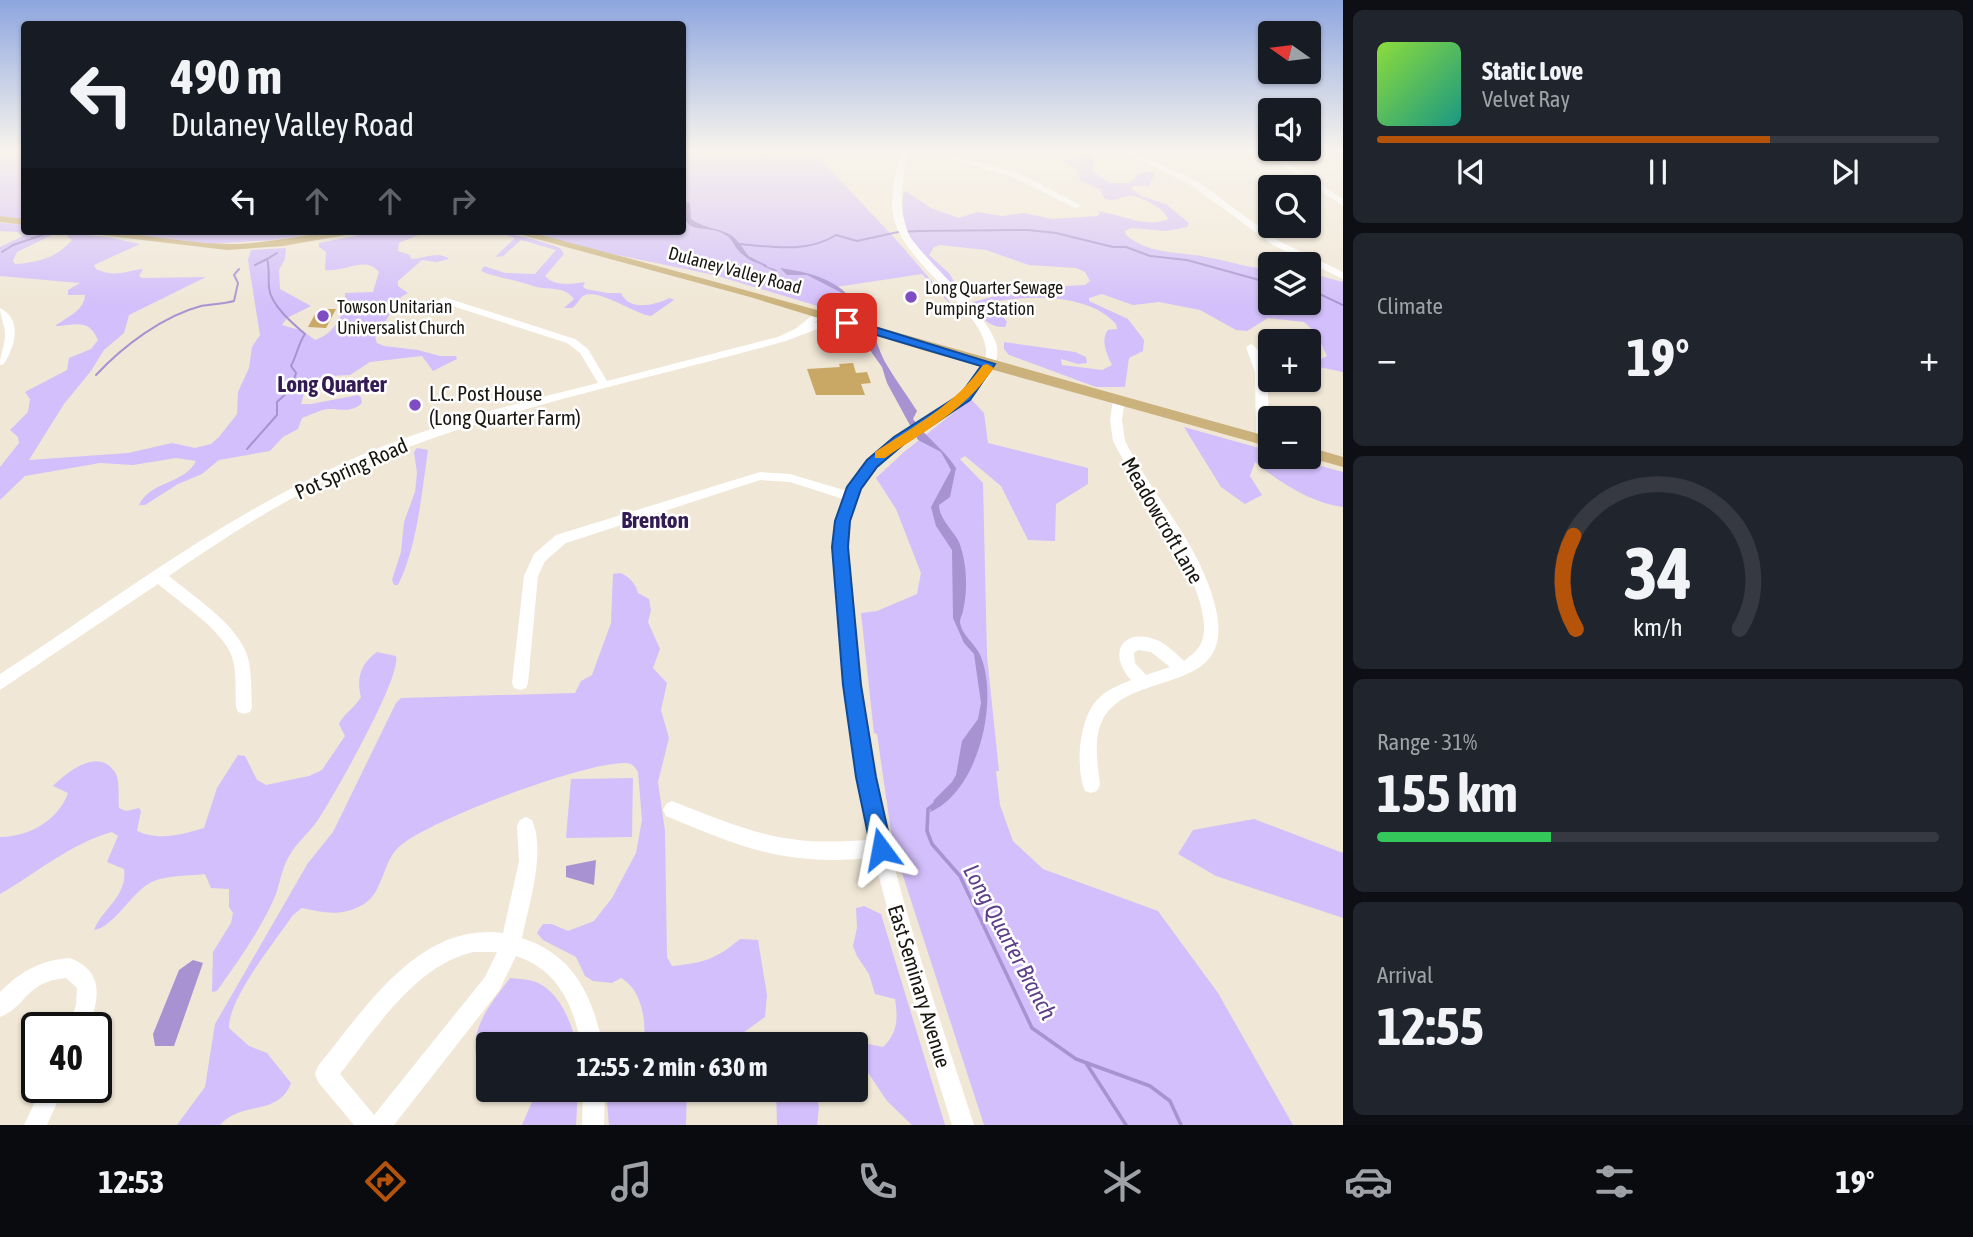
<!DOCTYPE html>
<meta charset="utf-8">
<style>
:root{--surface:#171b24;--page:#20242c;--text:#f1f3f6;--muted:#9ea1a6;--line:#363941;--accent:#b45309}
body{margin:0;font-family:"Asap Condensed",sans-serif;background:var(--page);color:var(--text);height:100vh;display:flex;flex-direction:column;font-size:26px;white-space:nowrap}
*{box-sizing:border-box;margin:0}
p{font-size:23px;color:var(--muted)}
.icon{flex:none;width:38px;height:38px;fill:none;stroke:currentColor;stroke-width:2;stroke-linecap:round;stroke-linejoin:round}
.map{position:relative;flex:1;overflow:hidden}
.panel{display:flex;flex-direction:column;gap:10px;padding:10px;background:#0d0f14;width:630px}
.panel>*{flex:none}
.top-card{position:absolute;left:21px;top:21px;width:665px;height:214px;border-radius:7px;box-shadow:0 2px 5px #0004;background:#171b24;color:var(--text);overflow:hidden}
.needle{width:46px;rotate:284deg}
.tools{position:absolute;left:1258px;top:21px;display:grid;gap:14px}
.tools a{display:grid;place-items:center;width:63px;height:63px;border-radius:7px;background:var(--surface);box-shadow:0 2px 5px #0004;font-size:35px}
.speed{position:absolute;left:21px;top:1012px;display:flex;gap:14px;font-size:35px;font-weight:700;text-align:center}
.speed>*{display:grid;place-content:center;width:91px;height:91px;border-radius:50%;background:var(--surface);box-shadow:0 2px 5px #0004;line-height:1}
.speed .limit{border:4px solid #111;border-radius:10px;background:#fff;color:#111}
.pin{position:absolute;display:grid;place-items:center;width:60px;height:60px;color:#fff;margin:-30px;border-radius:14px;box-shadow:0 4px 10px #0006}
.me{position:absolute;width:77px;margin:-38px;rotate:347deg;stroke-linejoin:round;filter:drop-shadow(0 0 5px #0008)}
.turn{display:flex;align-items:center;gap:24px;height:147px;padding:0 35px;font-size:32px}
.turn .icon{width:91px;height:91px;stroke-width:2.5}
.turn b{display:block;font-size:49px;line-height:60px}
.lanes{display:flex;align-items:center;height:66px;padding:0 35px;background:#0003;justify-content:center;gap:35px;direction:ltr}
.lanes .off{opacity:.35}
.big{font-size:52px;font-weight:700;line-height:1.1}
.panel .card{flex:1;display:flex;flex-direction:column;justify-content:center;gap:10px;min-width:0;padding:0 24px;border-radius:10px;background:var(--page)}
.panel .dial{align-items:center;gap:0}
.dial svg{height:182px;overflow:visible;fill:none;stroke:var(--line);stroke-width:7;stroke-linecap:round;text-anchor:middle}
.dial text{fill:var(--text);stroke:none}
.song{display:flex;align-items:center;gap:21px}
.cover{width:84px;height:84px;border-radius:10px;background:linear-gradient(135deg,hsl(90 70% 55%),hsl(170 70% 35%))}
.played{height:7px;border-radius:4px;background:linear-gradient(90deg,var(--accent) 70%,var(--line) 70%)}
.keys{display:flex;justify-content:space-around;direction:ltr}
.heat{display:flex;justify-content:space-between;align-items:center;font-size:38px;direction:ltr}
.charge{height:10px;border-radius:5px;background:linear-gradient(90deg,#34c759 31%,var(--line) 0)}
.trip{position:absolute;left:476px;top:1032px;width:392px;height:70px;border-radius:7px;background:var(--surface);box-shadow:0 2px 5px #0004;font-weight:700;line-height:70px;text-align:center}
.tabs{display:flex;height:112px;justify-content:space-around;align-items:center;background:#090b0e;color:var(--muted)}
.tabs .icon{width:49px;height:49px}
.tabs .current{color:var(--accent)}
.tabs b{font-size:32px;color:var(--text)}
main{display:flex;flex:1;min-height:0}
.map>svg:first-child{display:block}
.green{fill:#d3bffb}
.water{fill:#a892d1}
.lines{fill:none;stroke-linecap:round;stroke-linejoin:round}
.stream-far1{stroke:#a892d1;stroke-width:2}
.stream{stroke:#a892d1;stroke-width:3.5}
.building{fill:#c9a764}
.minor{fill:#fff;fill-rule:evenodd}
.major{fill:#cbb27c;fill-rule:evenodd}
.route{fill:#1a73e8;stroke:#114b97;stroke-width:2}
.slow{fill:#f59e0b}
.poi-dot{fill:#7f4cc4;stroke:#fff;stroke-width:2.5}
.labels{text-anchor:middle;dominant-baseline:central;stroke-width:5;stroke-linejoin:round;paint-order:stroke}
.far-street-label{font-size:18px;fill:#191610;stroke:#fff}
.far-poi-label{font-size:18px;fill:#191610;stroke:#fff;text-anchor:start}
.poi-label{font-size:21px;fill:#191610;stroke:#fff;text-anchor:start}
.street-label{font-size:21px;fill:#191610;stroke:#fff}
.neighbourhood-label{font-size:23px;font-weight:bold;fill:#331b54;stroke:#fff}
.water-label{font-size:23px;font-style:italic;fill:#5d3e8b;stroke:#fff}
</style>
<main>
<div class="map">
<svg width="1343" height="1125" viewBox="0 0 1343 1125">
<rect width="100%" height="100%" fill="#f0e7d6"/>
<g class="green">
<path d="M0,150H24V220L0,217Z"/>
<path d="M683,150H812L899,243L966,321L922,274L836,287L861,319L714,275L579,247L521,231H682Z"/>
<path d="M1081,155H1088L1095,161L1092,170L1109,183H1129L1140,173L1152,171L1155,174L1149,186H1133L1131,189L1141,196L1166,204L1189,223L1187,227L1166,231L1131,228L1125,231L1126,235C1150,256 1183,251 1211,258C1232,262 1250,268 1270,269V303H1309V273L1343,282V372L1309,365L1327,356L1316,333L1304,322L1268,318L1247,331L1236,330L1200,310L1159,302L1133,305L1102,294L1089,298V301L1128,319L1144,340L1143,351L1129,358L1125,387H1096L1009,355L1004,349V342L1075,352L1086,357L1087,363L1078,364L1061,359L1062,365L1102,370L1112,365C1107,355 1100,340 1108,330L1117,329L1116,324C1089,293 1029,295 992,302L1007,322L1005,327C991,328 981,318 972,307L973,302L1025,288L1085,285L1090,281L1085,272L1076,268L1029,265L986,250L940,245L934,247L929,255L949,273L958,288L953,292L905,232L902,215L903,193L906,191L931,208L959,218L977,212L1002,216L1024,213L1052,219L1097,216L1101,213L1097,211C1120,214 1147,229 1168,219C1165,209 1143,197 1131,196C1121,195 1116,203 1105,199L1099,189L1080,180L1078,170L1063,161Z"/>
<path d="M0,223L24,225V231H60L17,252L13,261L15,264C36,263 57,258 72,240L67,236L69,233L107,237L140,244L94,265L96,269C117,278 123,271 143,269L139,276L142,278L206,277L129,315L124,333L104,350L91,371L64,404L29,460L128,453L172,443L195,448L211,444L219,437L237,414L238,392L249,368L252,347L260,335L248,260L251,250L286,248L285,259L279,270L280,289L311,306L287,318L282,325L303,331L315,340C334,334 346,314 345,293L373,292L379,272C365,255 344,273 325,270L326,252L319,247V243L380,231H428L399,243L398,251L410,255L411,259C424,259 438,250 449,259L437,262L422,260L398,281V286L408,293L401,297L375,337L377,343L384,346L418,350L440,356H456L457,359L433,371L422,356L370,362L350,375L330,376L314,381L305,390L301,404H311L358,395L361,397L362,403C351,413 343,409 330,409C321,409 311,415 302,418L298,429L283,437L270,451L219,460L202,474L178,484L145,505H139C150,481 185,484 196,461L176,458L133,465L100,463L25,476L0,500V467L19,443L18,437L10,430L28,412L30,399L25,392L67,370L69,358L91,349L98,340C89,318 76,325 55,326C67,317 84,311 85,295H68V290L80,283L0,276V247L23,236L18,232L0,231Z"/>
<path d="M109,231H334L273,240L211,244Z"/>
<path d="M476,231C505,231 533,238 560,248L564,254L545,276C555,287 571,284 585,282L583,287L586,289L607,293H621C630,312 654,305 670,298L674,300L651,316C635,314 597,287 583,296C579,299 577,305 572,308H564L574,299C564,285 548,291 533,286C517,280 497,278 481,271L484,266L505,273L535,274L556,250L521,240L503,256L495,257L515,238L496,232L479,234H475Z"/>
<path d="M971,399L984,413L988,443L1088,468V484L1056,504L1055,541L1028,540L1001,486L965,456L960,459L983,483L987,656L999,771H996L1000,805L1013,841L1043,869L1158,911L1218,993L1293,1125H984L893,845L877,734L874,733L861,613L877,611L917,594L921,573L896,509L876,478L904,452Z"/>
<path d="M1184,427L1270,451V457H1289L1343,472V507C1311,503 1280,483 1255,462L1250,476L1262,495L1245,504L1221,487Z"/>
<path d="M417,448L428,450C422,491 417,548 398,585H394L392,580L401,552L404,522L415,492L417,473L414,452Z"/>
<path d="M620,573C629,576 636,584 638,593L649,599L651,610L648,622L660,649L653,668L667,683L661,710L669,738L658,782L665,831L667,957L672,966C704,963 716,959 740,939L758,940L767,995L765,1017L726,1045H644C646,1022 643,990 621,978L612,983L593,981L585,976L576,957L543,940L537,933L543,924H552L568,931L594,921L612,898L636,853L642,820L638,772C635,767 632,763 626,763C587,761 429,820 400,846C382,861 384,892 364,904C342,917 325,913 302,908L293,915C276,940 228,999 229,1028L249,1046L267,1053L291,1083C278,1117 242,1100 220,1125H177L205,1087L215,1024L308,863L333,832L396,703L401,698L575,693L581,681L592,675L611,623L613,574Z"/>
<path d="M377,652L396,656C402,677 333,797 318,820C309,833 295,844 288,858C282,869 280,882 276,894C262,928 238,961 217,991L212,992L213,952L231,923L233,913L229,907V889L211,888L205,874C189,876 169,875 154,881C132,890 115,927 94,930C102,909 128,896 124,869L107,862L118,836L112,832C71,843 37,873 0,894V837C28,837 58,821 68,793L53,786C68,771 100,746 116,774C120,783 118,798 119,808L126,811L139,808L141,811L137,831C159,841 181,835 204,828L217,788L238,755L245,756L257,780L266,785L309,776L322,770L345,736L339,724C344,713 355,708 361,697C356,678 361,663 377,652Z"/>
<path d="M633,778L632,837L566,838L571,779Z"/>
<path d="M1254,819L1343,853V918L1216,876L1178,854L1193,830Z"/>
<path d="M864,906L881,914L945,1125H912L887,1101L865,1068L856,1066V1045H851L863,1043L883,1047C898,1033 898,1018 895,999L875,994L869,974L857,956L853,946L857,928L856,908Z"/>
<path d="M510,978C519,979 531,979 538,983C561,994 571,1023 577,1045H488V1067L477,1060C468,1029 493,1001 510,978Z"/>
<path d="M534,1090H578L576,1125H522L534,1097Z"/>
<path d="M606,1090H687L686,1125H609Z"/>
<path d="M776,1090H815L819,1107L817,1125H777Z"/>
</g>
<g class="water">
<path d="M683,201L690,203L691,219C702,227 715,228 727,233C742,240 744,256 758,264C765,268 771,266 778,271H775C761,265 747,261 737,249C734,245 732,239 727,236C706,220 682,242 683,201Z"/>
<path d="M780,268C821,274 847,283 868,322C875,334 878,349 885,362C895,379 906,394 917,411L913,419C926,438 944,449 956,468L950,497L939,505C939,519 953,530 959,542C967,563 968,589 963,611C963,614 960,617 960,621C960,634 977,645 981,657C999,702 978,792 930,812L934,800L952,782L956,775L962,741L978,719L981,703L974,654L964,643L953,618L952,550L936,526L931,507L951,470L941,452L918,440L887,383L882,367L862,339L857,317L840,292L807,275H787Z"/>
<path d="M596,860L594,885L566,877V866Z"/>
<path d="M193,960L203,963L174,1046H155L153,1034L179,970Z"/>
</g>
<g class="lines">
<g class="stream-far1">
<path d="M305,234L307,231"/>
<path d="M740,244C772,247 808,253 836,235L857,241L898,232L919,231L1028,230L1056,233L1113,247H1126L1150,256L1187,260L1270,283"/>
<path d="M2,252L13,245L54,231"/>
<path d="M750,258L766,266"/>
<path d="M255,265L267,259"/>
<path d="M1309,289L1343,305"/>
<path d="M96,375C123,346 163,316 201,306C212,304 223,304 234,301L238,283L234,275L239,269"/>
<path d="M247,449L277,415V402L291,389L296,373L291,366C297,355 298,344 305,334C292,323 271,305 269,288C268,278 270,270 267,259L277,253"/>
</g>
<g class="stream">
<path d="M933,805L928,809L927,831L932,844L960,876L1032,1028L1076,1059L1150,1086L1170,1101L1181,1125"/>
<path d="M1086,1063L1126,1125"/>
</g>
</g>
<g class="building">
<path d="M318,309H336L326,328L308,327Z"/>
<path d="M853,363L856,373L867,372L871,383L861,384L865,395H816L807,369L840,367L839,364Z"/>
</g>
<g class="lines">
<g class="minor">
<path d="M900,150H908C903,183 896,205 910,237C930,265 987,314 996,343C1008,386 933,423 906,444C892,454 878,465 867,479C855,495 849,514 848,533C845,571 852,611 856,649C863,705 870,761 882,816C906,921 941,1023 974,1125H952L904,971L874,858C849,860 824,861 799,858C752,853 709,834 666,816L663,810L666,804L672,801C713,817 754,835 798,840C822,843 846,841 870,840C854,768 845,695 839,621C835,581 826,537 843,499L790,482L760,480L566,543L545,561L538,576L528,683L526,688L520,690L514,688L512,683L524,576L534,554L556,535L760,472L790,474L847,491C856,476 865,464 877,453C906,429 990,391 986,349C982,309 906,266 894,219C888,197 897,172 900,150Z"/>
<path d="M921,150H932L1019,173L1082,206L1075,208L1013,177Z"/>
<path d="M1120,150H1129L1197,181L1279,241L1343,272V279L1273,245L1191,185Z"/>
<path d="M1259,150H1268L1343,199V206Z"/>
<path d="M444,297L575,339L588,349L607,381L778,337L795,329L819,310L824,313L814,323L847,320L852,323L847,326L820,328L786,341C640,382 492,409 353,469C288,496 227,536 169,576C194,597 239,625 248,658C252,674 251,691 252,707L250,712L244,714L238,712L236,707C235,691 237,673 232,657C224,631 179,602 158,584L0,690V674C111,602 218,520 339,465C421,427 510,405 598,383L580,353L567,343L440,302L439,300Z"/>
<path d="M0,308C23,320 15,346 4,364L0,365C0,355 4,347 5,337C6,326 0,318 0,308Z"/>
<path d="M1251,344C1273,355 1268,418 1268,440L1262,444L1256,440L1255,372L1246,347Z"/>
<path d="M1119,396L1125,400L1122,420L1125,441C1151,493 1195,539 1212,595C1247,702 1130,664 1102,721C1093,740 1098,765 1100,785L1097,791L1091,793L1085,791C1075,767 1079,719 1097,700C1106,690 1119,685 1131,680C1107,653 1122,627 1157,640C1167,644 1176,654 1184,661C1191,655 1199,650 1202,641C1218,593 1135,486 1113,441L1110,420L1113,400ZM1138,650L1151,652L1170,667L1146,675L1135,663L1134,653Z"/>
<path d="M526,817L532,820C546,852 529,904 522,938C575,956 591,994 603,1045H581C573,1004 558,970 516,956L499,991L394,1125H354L318,1082L315,1074L318,1066C364,1010 419,921 503,933L519,861L517,826L520,820ZM474,952H497L485,977L374,1115L340,1074C374,1031 416,964 474,952Z"/>
<path d="M70,958C105,972 99,998 89,1027H69L76,1005L77,988L66,978C24,982 28,1006 0,1017V992C21,971 41,960 70,958Z"/>
<path d="M42,1087H64L47,1125H24Z"/>
<path d="M583,1090H605L604,1125H582Z"/>
</g>
<g class="major">
<path d="M0,216L24,219V225L0,222Z"/>
<path d="M86,231C134,231 180,243 228,244C271,244 314,231 358,231L352,234L283,246L227,250L92,234Z"/>
<path d="M507,231H526C775,296 1022,369 1270,437V447L929,352L750,297Z"/>
<path d="M1309,447L1343,457V467L1307,457Z"/>
</g>
</g>
<linearGradient id="sky" x2="0" y2="1"><stop stop-color="#8ea6df"/><stop offset="0.49" stop-color="#f8f4ed"/><stop offset="1" stop-color="#f8f4ed" stop-opacity="0"/></linearGradient>
<rect width="1343" height="307" fill="url(#sky)"/>
<path class="route" d="M843,320H852L995,364L970,400L904,444L877,467L861,489L850,521L848,547L861,685L876,777L892,849L889,856L881,860L874,856L871,849L856,777L843,685L832,547L835,521L847,487L867,460L894,437L961,394L981,366L843,325Z"/>
<path class="slow" d="M987,364L994,368C965,410 926,430 885,458H875V452C914,426 956,404 983,365Z"/>
<g class="poi-dot">
<circle cx="911" cy="297" r="7"/>
<circle cx="323" cy="316" r="7"/>
<circle cx="415" cy="405" r="7"/>
</g>
<g class="labels">
<g class="far-street-label">
<text transform="translate(735 270) rotate(15)">Dulaney Valley Road</text>
</g>
<g class="far-poi-label">
<text x="925" y="287">Long Quarter Sewage<tspan x="925" dy="21">Pumping Station</tspan></text>
<text x="337" y="306">Towson Unitarian<tspan x="337" dy="21">Universalist Church</tspan></text>
</g>
<g class="poi-label">
<text x="429" y="393">L.C. Post House<tspan x="429" dy="24">(Long Quarter Farm)</tspan></text>
</g>
<g class="street-label">
<text transform="translate(351 468) rotate(-24)">Pot Spring Road</text>
<text transform="translate(1163 520) rotate(60)">Meadowcroft Lane</text>
<text transform="translate(920 986) rotate(73)">East Seminary Avenue</text>
</g>
<g class="neighbourhood-label">
<text x="332" y="384">Long Quarter</text>
<text x="655" y="520">Brenton</text>
</g>
<g class="water-label">
<text transform="translate(1010 942) rotate(62)">Long Quarter Branch</text>
</g>
</g>
</svg>
<div class="tools">
<a><svg class="needle" viewBox="-14 -14 28 28"><path d="M0-13l5 13h-10z" fill="#e53935"/><path d="M0 13l5-13h-10z" fill="#9ea1a6"/></svg></a>
<a><svg class="icon" aria-label="sound" viewBox="0 0 24 24"><path d="M4 9h4l5-4v14l-5-4H4zM17 9q2 3 0 6"/></svg></a>
<a><svg class="icon" aria-label="search" viewBox="0 0 24 24"><circle cx="10" cy="10" r="6"/><path d="M15 15l6 6"/></svg></a>
<a><svg class="icon" aria-label="layers" viewBox="0 0 24 24"><path d="M12 4l9 5-9 5-9-5zM3 14l9 5 9-5"/></svg></a>
<a>+</a>
<a>−</a>
</div>
<div class="speed"><div class="limit">40</div></div>
<div class="pin" style="left:847px;top:323px;background:#d93025"><svg class="icon" aria-label="arrive" viewBox="0 0 24 24"><path d="M6 21V4h12l-3 4 3 4H6"/></svg></div>
<svg class="me" style="left:881px;top:849px" viewBox="-20 -20 40 40"><path d="M0-17L14 15 0 8-14 15z" fill="#1a73e8" stroke="#fff" stroke-width="4"/></svg>
<div class="trip">12:55 · 2 min · 630 m</div>
<div class="top-card">
<div class="turn"><svg class="icon" aria-label="left" viewBox="0 0 24 24"><path d="M17 20v-9H6M10 6l-5 5 5 5"/></svg><div><b>490 m</b>Dulaney Valley Road</div></div>
<div class="lanes"><svg class="icon" aria-label="left" viewBox="0 0 24 24"><path d="M17 20v-9H6M10 6l-5 5 5 5"/></svg><svg class="icon off" aria-label="ahead" viewBox="0 0 24 24"><path d="M12 20V5M6 11l6-6 6 6"/></svg><svg class="icon off" aria-label="ahead" viewBox="0 0 24 24"><path d="M12 20V5M6 11l6-6 6 6"/></svg><svg class="icon off" aria-label="right" viewBox="0 0 24 24"><path d="M7 20v-9h11M14 6l5 5-5 5"/></svg></div>
</div>
</div>
<section class="panel">
<div class="card">
<div class="song"><i class="cover"></i><div><b>Static Love</b><p>Velvet Ray</p></div></div>
<div class="played"></div>
<div class="keys"><svg class="icon" aria-label="previous" viewBox="0 0 24 24"><path d="M18 5L8 12l10 7zM5 5v14"/></svg><svg class="icon" aria-label="pause" viewBox="0 0 24 24"><path d="M8 5v14M16 5v14"/></svg><svg class="icon" aria-label="next" viewBox="0 0 24 24"><path d="M6 5l10 7-10 7zM19 5v14"/></svg></div>
</div>
<div class="card"><p>Climate</p>
<div class="heat"><a>−</a><b class="big">19°</b><a>+</a></div>
</div>
<div class="card dial"><svg viewBox="0 0 100 80">
<path d="M14 69A42 42 0 1 1 86 69"/>
<path d="M14 69A42 42 0 0 1 13 28" stroke="#b45309"/>
<text x="50" y="56" font-size="32" font-weight="700">34</text>
<text x="50" y="72" font-size="11">km/h</text>
</svg></div>
<div class="card"><p>Range · 31%</p><b class="big">155 km</b><div class="charge"></div></div>
<div class="card"><p>Arrival</p><b class="big">12:55</b></div>
</section>
</main>
<nav class="tabs">
<b>12:53</b>
<svg class="icon current" aria-label="directions" viewBox="0 0 24 24"><path d="M12 3l9 9-9 9-9-9zM9 14v-3h6M13 9l2 2-2 2"/></svg>
<svg class="icon" aria-label="music" viewBox="0 0 24 24"><path d="M9 18V5l10-2v13"/><circle cx="6" cy="18" r="3"/><circle cx="16" cy="16" r="3"/></svg>
<svg class="icon" aria-label="phone" viewBox="0 0 24 24"><path d="M5 4h4l2 5-3 2q2 4 5 5l2-3 5 2v4C11 20 4 13 5 4z"/></svg>
<svg class="icon" aria-label="climate" viewBox="0 0 24 24"><path d="M12 3v18M4 7l16 10M4 17L20 7"/></svg>
<svg class="icon" aria-label="car" viewBox="0 0 24 24"><path d="M5 17H2v-5l4-1 3-4h7l3 4 3 1v5h-3M9 17h6M6 11h13"/><circle cx="7" cy="17" r="2"/><circle cx="17" cy="17" r="2"/></svg>
<svg class="icon" aria-label="filters" viewBox="0 0 24 24"><path d="M4 7h16M4 17h16"/><circle cx="9" cy="7" r="2"/><circle cx="15" cy="17" r="2"/></svg>
<b>19°</b>
</nav>
